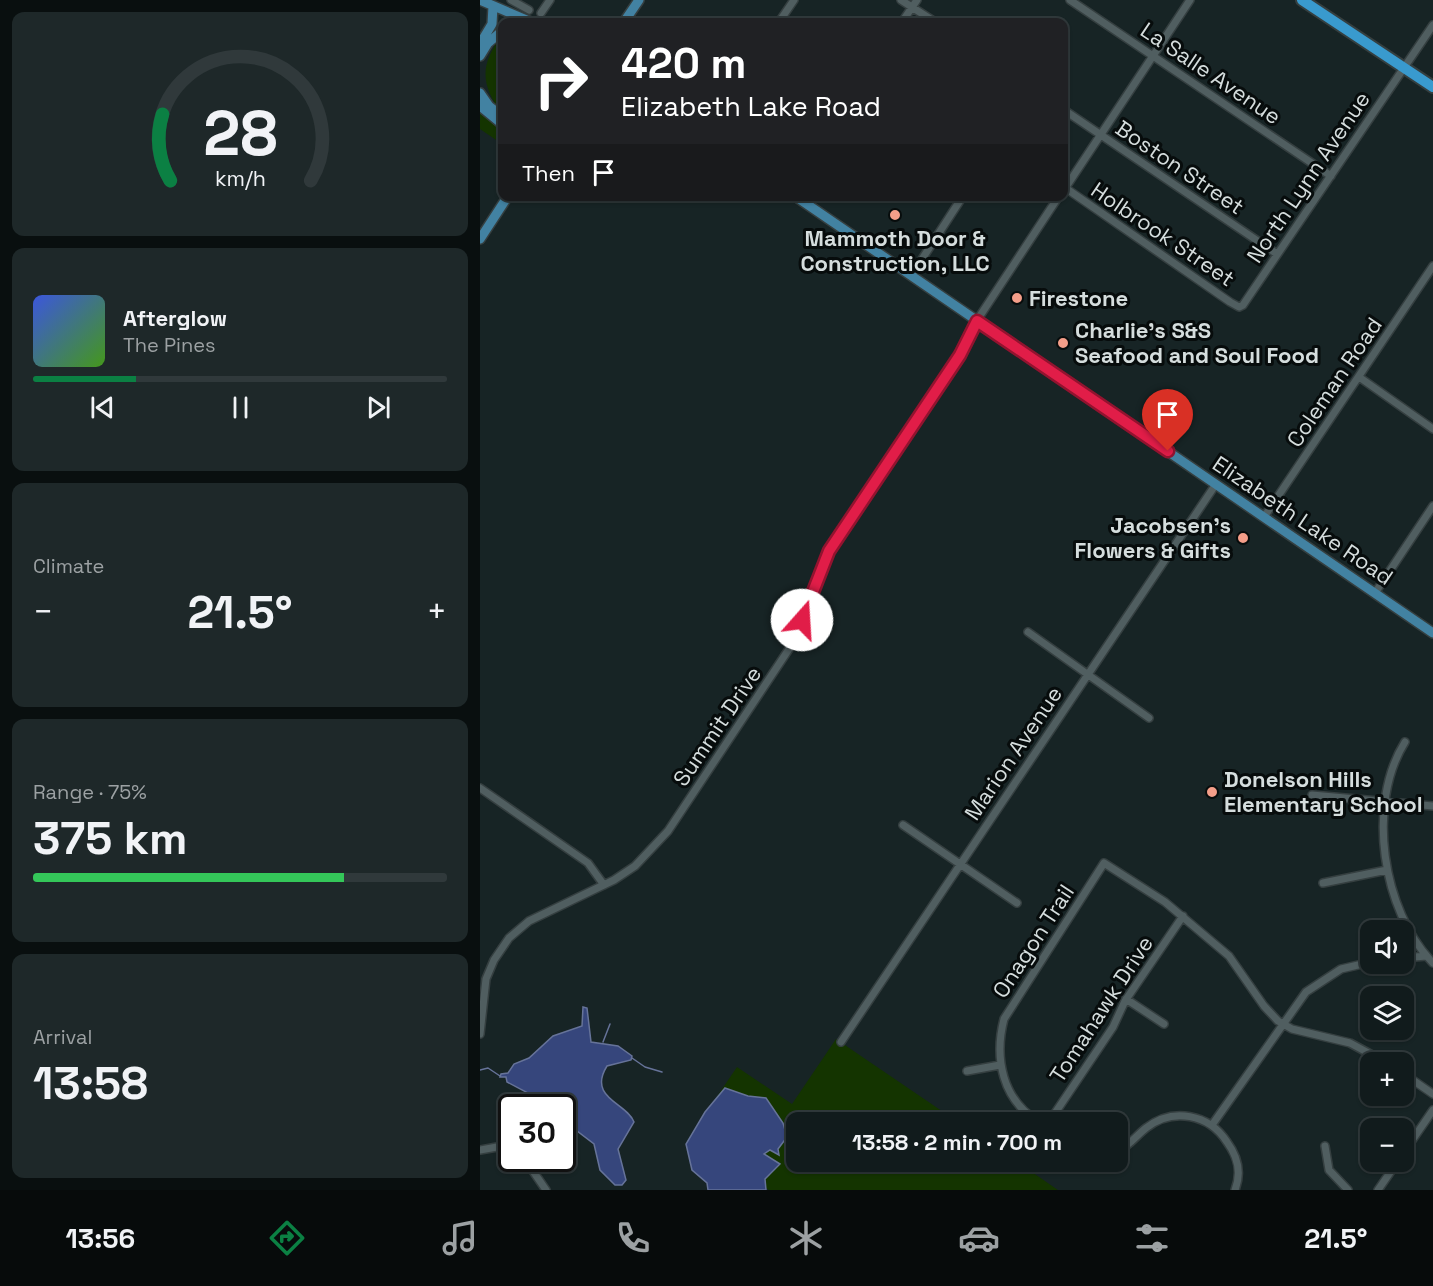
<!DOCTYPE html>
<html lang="en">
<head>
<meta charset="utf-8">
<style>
	body { margin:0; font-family:"Space Grotesk",sans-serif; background:#1e2829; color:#f1f3f6; height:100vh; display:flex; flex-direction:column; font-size:22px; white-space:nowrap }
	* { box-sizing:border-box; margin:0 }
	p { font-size:20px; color:#9ca1a3 }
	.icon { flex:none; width:33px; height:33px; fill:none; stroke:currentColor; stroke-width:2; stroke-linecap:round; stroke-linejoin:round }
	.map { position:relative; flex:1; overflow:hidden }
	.panel { display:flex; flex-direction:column; gap:12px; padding:12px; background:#090f0f; width:480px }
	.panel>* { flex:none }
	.guide { position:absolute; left:18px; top:18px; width:570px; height:183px; border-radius:12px; box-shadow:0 2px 4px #0004,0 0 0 2px #30393b; background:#202124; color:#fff; overflow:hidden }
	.tools { position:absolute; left:880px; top:920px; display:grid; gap:12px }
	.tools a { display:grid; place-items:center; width:54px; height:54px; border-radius:12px; background:#111b1c; box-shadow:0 2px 4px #0004,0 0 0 2px #30393b; font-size:30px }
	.speed { position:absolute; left:18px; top:1094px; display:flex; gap:12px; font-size:30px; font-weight:700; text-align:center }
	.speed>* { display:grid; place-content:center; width:78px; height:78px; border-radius:50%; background:#111b1c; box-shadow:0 2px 4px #0004,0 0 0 2px #30393b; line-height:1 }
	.speed .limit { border:3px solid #111; border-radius:9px; background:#fff; color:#111 }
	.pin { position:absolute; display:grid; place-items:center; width:51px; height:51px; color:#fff; margin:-62px -26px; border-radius:50% 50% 50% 0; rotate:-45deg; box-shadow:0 0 6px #0007 }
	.pin .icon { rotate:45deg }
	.me { position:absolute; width:66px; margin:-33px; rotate:19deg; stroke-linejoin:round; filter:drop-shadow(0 0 4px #0008) }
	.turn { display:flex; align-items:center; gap:21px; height:126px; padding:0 24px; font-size:27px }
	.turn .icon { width:78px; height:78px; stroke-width:2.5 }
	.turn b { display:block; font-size:42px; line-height:51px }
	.then { display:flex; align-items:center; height:57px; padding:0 24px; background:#0003; gap:12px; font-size:22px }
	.big { font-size:45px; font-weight:700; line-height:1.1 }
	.panel .widget { flex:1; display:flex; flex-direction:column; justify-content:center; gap:9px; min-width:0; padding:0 21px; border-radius:12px; background:#1e2829 }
	.panel .dial { align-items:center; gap:0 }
	.dial svg { height:156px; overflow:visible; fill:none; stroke:#30393b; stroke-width:7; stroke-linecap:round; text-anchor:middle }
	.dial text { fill:#f1f3f6; stroke:none }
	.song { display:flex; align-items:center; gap:18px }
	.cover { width:72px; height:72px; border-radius:9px; background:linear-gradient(135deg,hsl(230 70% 55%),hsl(100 70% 35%)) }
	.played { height:6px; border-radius:3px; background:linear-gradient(90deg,#0b8043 25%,#30393b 25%) }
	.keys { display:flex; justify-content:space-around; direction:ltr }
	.heat { display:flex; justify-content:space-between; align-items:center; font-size:33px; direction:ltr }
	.charge { height:9px; border-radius:4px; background:linear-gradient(90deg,#34c759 75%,#30393b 0) }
	.trip { position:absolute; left:306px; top:1112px; width:342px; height:60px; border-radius:12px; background:#111b1c; box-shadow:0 2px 4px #0004,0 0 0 2px #30393b; font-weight:700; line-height:60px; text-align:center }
	.tab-bar { display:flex; height:96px; justify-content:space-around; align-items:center; background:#070b0b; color:#9ca1a3 }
	.tab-bar .icon { width:42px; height:42px }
	.tab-bar .active { color:#0b8043 }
	.tab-bar b { font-size:27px; color:#f1f3f6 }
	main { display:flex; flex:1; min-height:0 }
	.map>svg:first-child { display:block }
	.green { fill:#143400 }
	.water { fill:#36467c; stroke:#667399; stroke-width:1.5 }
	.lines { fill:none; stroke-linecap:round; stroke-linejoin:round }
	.stream { stroke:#667399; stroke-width:1.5 }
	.minor-casing { stroke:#353f40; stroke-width:10 }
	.major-casing { stroke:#353f40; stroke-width:12 }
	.highway-casing { stroke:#353f40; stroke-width:14 }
	.minor { stroke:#505e60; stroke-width:7 }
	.major { stroke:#4282a2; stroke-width:9 }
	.highway { stroke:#399ace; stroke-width:10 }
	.route-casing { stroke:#92132f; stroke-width:15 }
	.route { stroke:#e11d48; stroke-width:10 }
	.poi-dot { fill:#f49e89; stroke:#070c0c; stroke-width:2 }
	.labels { text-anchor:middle; stroke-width:6; stroke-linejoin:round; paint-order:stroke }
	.street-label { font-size:22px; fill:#d5dddd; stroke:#070c0c }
	.poi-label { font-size:22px; font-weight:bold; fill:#d5dddd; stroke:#070c0c; text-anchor:start }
</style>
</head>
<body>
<main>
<section class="panel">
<div class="widget dial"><svg viewBox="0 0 100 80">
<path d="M14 69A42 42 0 1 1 86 69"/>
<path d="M14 69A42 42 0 0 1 10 35" stroke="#0b8043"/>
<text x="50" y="56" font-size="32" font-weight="700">28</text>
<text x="50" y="72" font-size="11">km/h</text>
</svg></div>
<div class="widget">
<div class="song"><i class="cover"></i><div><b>Afterglow</b><p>The Pines</p></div></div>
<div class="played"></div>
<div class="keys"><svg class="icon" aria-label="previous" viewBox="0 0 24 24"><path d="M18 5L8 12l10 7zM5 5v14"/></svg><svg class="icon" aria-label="pause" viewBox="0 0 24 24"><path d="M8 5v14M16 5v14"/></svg><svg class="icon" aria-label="next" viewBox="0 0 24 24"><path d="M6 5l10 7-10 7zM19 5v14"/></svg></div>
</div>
<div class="widget"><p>Climate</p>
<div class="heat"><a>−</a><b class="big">21.5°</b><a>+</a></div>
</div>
<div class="widget"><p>Range · 75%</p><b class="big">375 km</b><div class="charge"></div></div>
<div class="widget"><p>Arrival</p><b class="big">13:58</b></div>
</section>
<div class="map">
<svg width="953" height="1190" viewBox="0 0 953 1190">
	<rect width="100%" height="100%" fill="#172425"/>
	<path class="green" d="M22,35v79c-22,-31 -22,-49 0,-79z
		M0,109l22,18v17l-22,-15z
		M356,1039l122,83h-162v39h220l42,29h-289l-79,-54 47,-69 55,37z"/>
	<path class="water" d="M103,1007l4,1 4,34 27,4 14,10 -1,4 -24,6c-20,32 20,37 27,56l-16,27 8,31 -4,5h-7l-15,-15 -6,-26 -21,-16 -10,-3 -1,-18h-19l-13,-13 -23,-12 -1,-5h-6l1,-3 7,-1 6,-9 15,-6 24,-22 29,-10z
		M245,1088l23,8 18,2 17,25 4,14 -9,12 1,6 -9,-5 -6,4 16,10 -15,15 1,11h-58l-1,-7 -15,-13 -6,-26 19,-32z"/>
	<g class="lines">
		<path class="stream" d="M123,1042l7,-18
			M152,1058l13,9 17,5
			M0,1070l8,-2 12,8"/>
		<defs>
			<path id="minor" d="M31,0l18,10
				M421,0l34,22
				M590,0l261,176
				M61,13l9,-13
				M299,22l15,-22
				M422,22l15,-22
				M584,110l213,144
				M584,187l166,115 9,5 4,-2 190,-280
				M584,190l126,-190
				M431,276l52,-80
				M879,377l74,52
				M784,517l169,-251
				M895,593l58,-87
				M548,632l121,86
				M925,742c-39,62 -23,169 28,221
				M0,788l108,75 16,22
				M832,795l121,11
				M423,825l114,78
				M843,883l64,-13
				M924,958l22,-2
				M646,999l38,25
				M0,1034l6,-55 8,-19 15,-22 20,-17 85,-41 21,-14 33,-35 127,-191 34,-89 131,-196 10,-24 89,-135
				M361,1042l375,-558
				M487,1071l33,-6
				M924,1074l29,20
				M559,1122c-37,-22 -45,-64 -35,-103l100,-156 61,39 64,54 35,50 14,15 14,8 58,14 35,19
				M569,1122l64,-95 12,-26 58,-85
				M732,1125l94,-133 35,-23 30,-7
				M845,1146l4,24 19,20
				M0,1150l17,-3 15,3
				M638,1151c11,-5 19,-16 28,-23 27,-21 63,-14 81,14 11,15 15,30 8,48
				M924,1152l29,-42
				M44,1158l22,32
				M898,1190l20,-29"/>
			<path id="major" d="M0,0l51,22
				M144,22l15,-22
				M0,44l12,-20 1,-18
				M0,56l8,-13 14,-12
				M0,93l9,13 13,10
				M0,106l22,18
				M315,196l638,437
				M0,239l28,-43"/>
			<path id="highway" d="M822,0l131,87"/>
		</defs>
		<use href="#minor" class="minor-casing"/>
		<use href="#major" class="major-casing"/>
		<use href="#highway" class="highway-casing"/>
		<use href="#minor" class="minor"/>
		<use href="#major" class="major"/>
		<use href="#highway" class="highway"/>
	</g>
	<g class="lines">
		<defs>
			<path id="route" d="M322,620l27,-69 131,-196 17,-34 191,130"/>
		</defs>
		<use href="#route" class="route-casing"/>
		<use href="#route" class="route"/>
	</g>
	<g class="poi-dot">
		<circle cx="415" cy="215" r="6"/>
		<circle cx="537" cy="298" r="6"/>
		<circle cx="583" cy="343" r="6"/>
		<circle cx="763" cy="538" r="6"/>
		<circle cx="732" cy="792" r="6"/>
	</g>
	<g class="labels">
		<g class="street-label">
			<text transform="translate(731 73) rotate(34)" y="8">La Salle Avenue</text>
			<text transform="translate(700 167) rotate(34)" y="8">Boston Street</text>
			<text transform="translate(828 177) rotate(-56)" y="8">North Lynn Avenue</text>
			<text transform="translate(683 234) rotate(34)" y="8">Holbrook Street</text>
			<text transform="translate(854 382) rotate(-56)" y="8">Coleman Road</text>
			<text transform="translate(823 520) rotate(34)" y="8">Elizabeth Lake Road</text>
			<text transform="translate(237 726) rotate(-56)" y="8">Summit Drive</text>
			<text transform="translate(533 753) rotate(-56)" y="8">Marion Avenue</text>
			<text transform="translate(553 941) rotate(-57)" y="8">Onagon Trail</text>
			<text transform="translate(621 1009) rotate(-57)" y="8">Tomahawk Drive</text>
		</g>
		<g class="poi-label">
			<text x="415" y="246" text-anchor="middle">Mammoth Door &amp;<tspan x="415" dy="25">Construction, LLC</tspan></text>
			<text x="549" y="306">Firestone</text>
			<text x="595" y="338">Charlie's S&amp;S<tspan x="595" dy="25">Seafood and Soul Food</tspan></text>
			<text x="751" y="533" text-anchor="end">Jacobsen's<tspan x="751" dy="25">Flowers &amp; Gifts</tspan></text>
			<text x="744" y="787">Donelson Hills<tspan x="744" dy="25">Elementary School</tspan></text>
		</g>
	</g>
</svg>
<div class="tools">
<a><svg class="icon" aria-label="sound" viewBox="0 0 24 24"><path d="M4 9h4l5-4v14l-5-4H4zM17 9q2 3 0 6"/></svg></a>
<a><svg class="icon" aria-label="layers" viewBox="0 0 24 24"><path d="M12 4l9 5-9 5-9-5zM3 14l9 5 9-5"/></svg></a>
<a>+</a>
<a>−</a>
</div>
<div class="speed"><div class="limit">30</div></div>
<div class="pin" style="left:688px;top:451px;background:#d93025"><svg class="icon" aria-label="arrive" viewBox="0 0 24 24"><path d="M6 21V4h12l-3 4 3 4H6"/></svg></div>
<svg class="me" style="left:322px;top:620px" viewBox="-20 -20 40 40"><circle r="19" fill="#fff"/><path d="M0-13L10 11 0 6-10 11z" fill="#e11d48"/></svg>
<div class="trip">13:58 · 2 min · 700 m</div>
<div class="guide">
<div class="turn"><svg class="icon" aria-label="right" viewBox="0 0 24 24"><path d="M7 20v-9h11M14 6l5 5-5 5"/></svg><div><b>420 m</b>Elizabeth Lake Road</div></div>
<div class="then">Then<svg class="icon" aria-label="arrive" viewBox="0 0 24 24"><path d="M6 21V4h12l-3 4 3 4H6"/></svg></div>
</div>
</div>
</main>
<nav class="tab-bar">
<b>13:56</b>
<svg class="icon active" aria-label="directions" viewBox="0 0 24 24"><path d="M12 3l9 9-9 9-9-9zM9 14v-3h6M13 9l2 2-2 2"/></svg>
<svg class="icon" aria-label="music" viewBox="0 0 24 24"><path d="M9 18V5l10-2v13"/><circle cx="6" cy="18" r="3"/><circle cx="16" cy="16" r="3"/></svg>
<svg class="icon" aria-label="phone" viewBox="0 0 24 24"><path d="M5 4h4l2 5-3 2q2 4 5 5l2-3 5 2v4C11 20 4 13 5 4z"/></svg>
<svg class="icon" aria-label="climate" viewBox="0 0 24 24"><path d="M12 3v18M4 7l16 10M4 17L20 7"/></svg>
<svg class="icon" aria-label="car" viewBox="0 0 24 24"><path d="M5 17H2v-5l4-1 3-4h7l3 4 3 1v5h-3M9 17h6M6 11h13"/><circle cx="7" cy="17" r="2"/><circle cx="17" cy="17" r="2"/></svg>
<svg class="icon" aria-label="filters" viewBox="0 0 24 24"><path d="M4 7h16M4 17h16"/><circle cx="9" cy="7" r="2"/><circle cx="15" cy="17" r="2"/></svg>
<b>21.5°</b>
</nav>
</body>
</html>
